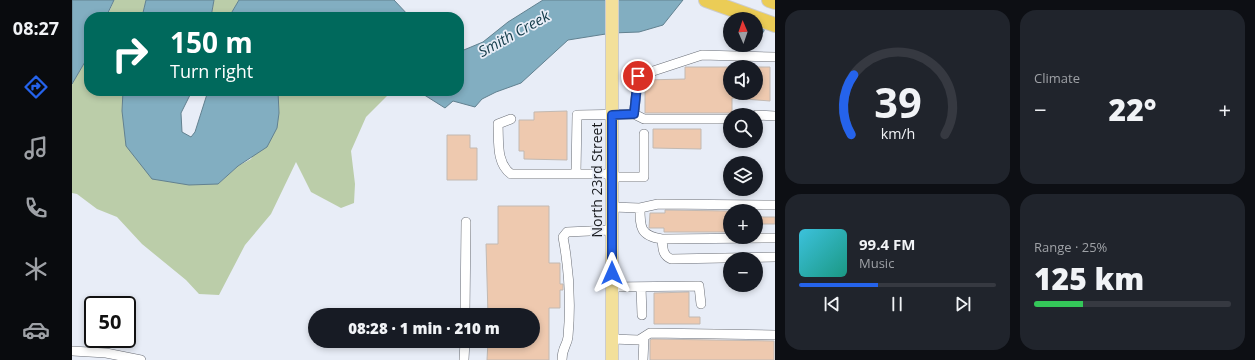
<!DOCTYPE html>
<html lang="en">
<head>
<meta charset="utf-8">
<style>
	body { margin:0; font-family:"Open Sans",sans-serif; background:#20242c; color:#f1f3f6; height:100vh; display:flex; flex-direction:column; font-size:15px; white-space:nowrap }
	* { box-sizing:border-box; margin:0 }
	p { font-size:13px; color:#9ea1a6 }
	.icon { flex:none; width:22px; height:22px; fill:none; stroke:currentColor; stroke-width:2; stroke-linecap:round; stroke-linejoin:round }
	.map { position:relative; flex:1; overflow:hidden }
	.sheet { display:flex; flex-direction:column; gap:10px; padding:10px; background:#0d0f14; width:480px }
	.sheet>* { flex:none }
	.banner { position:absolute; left:12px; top:12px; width:380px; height:84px; border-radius:16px; box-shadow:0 2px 6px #0003; background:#00695c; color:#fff; overflow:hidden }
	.needle { width:26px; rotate:358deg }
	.controls { position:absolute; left:651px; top:12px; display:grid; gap:8px }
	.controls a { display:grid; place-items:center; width:40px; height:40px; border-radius:50%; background:#171b24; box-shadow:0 2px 6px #0003; font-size:20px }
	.speed { position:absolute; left:12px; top:296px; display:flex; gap:8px; font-size:20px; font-weight:700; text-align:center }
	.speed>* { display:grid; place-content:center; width:52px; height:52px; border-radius:50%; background:#171b24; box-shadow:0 2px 6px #0003; line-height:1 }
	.speed .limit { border:2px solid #111; border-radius:6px; background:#fff; color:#111 }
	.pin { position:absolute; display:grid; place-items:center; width:34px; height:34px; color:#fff; margin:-17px; border:2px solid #fff; border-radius:50%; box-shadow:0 1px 4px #0007 }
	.me { position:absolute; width:44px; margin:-22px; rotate:0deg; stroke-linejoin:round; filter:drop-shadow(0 0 3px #0008) }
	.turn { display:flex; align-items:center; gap:14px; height:84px; padding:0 20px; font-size:18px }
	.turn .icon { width:52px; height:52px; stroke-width:2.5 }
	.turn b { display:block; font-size:28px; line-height:34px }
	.big { font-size:30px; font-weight:800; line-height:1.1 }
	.sheet .widget { flex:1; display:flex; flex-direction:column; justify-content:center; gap:6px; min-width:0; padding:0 14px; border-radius:16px; background:#20242c }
	.sheet .dial { align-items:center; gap:0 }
	.dial svg { height:104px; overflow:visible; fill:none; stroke:#363941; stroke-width:7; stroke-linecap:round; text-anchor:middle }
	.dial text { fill:#f1f3f6; stroke:none }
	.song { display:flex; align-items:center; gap:12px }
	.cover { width:48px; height:48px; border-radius:6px; background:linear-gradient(135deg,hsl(190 70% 55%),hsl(170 70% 35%)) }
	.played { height:4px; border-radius:2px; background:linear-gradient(90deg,#2563eb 40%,#363941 40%) }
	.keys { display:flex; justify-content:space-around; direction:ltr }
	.heat { display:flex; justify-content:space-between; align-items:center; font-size:22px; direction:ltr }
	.charge { height:6px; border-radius:3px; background:linear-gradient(90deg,#34c759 25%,#363941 0) }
	.sheet .tiles { flex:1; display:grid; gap:10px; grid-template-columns:repeat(2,1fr) }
	.trip { position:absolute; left:236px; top:308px; width:232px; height:40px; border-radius:20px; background:#171b24; box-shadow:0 2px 6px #0003; font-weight:800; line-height:40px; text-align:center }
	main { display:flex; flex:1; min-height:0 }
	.tab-bar { display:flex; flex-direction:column; width:72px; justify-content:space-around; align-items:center; background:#090b0e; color:#9ea1a6 }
	.tab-bar .icon { width:28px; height:28px }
	.tab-bar .selected { color:#2563eb }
	.tab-bar b { font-size:18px; color:#f1f3f6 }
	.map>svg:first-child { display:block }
	.green { fill:#bbcda9 }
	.water { fill:#82aec1; stroke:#628190 }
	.building { fill:#eec9af; stroke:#c2b9b2 }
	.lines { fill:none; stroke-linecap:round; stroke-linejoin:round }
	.minor-casing { stroke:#6b6f77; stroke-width:10 }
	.major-casing { stroke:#cccccd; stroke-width:14 }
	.highway-casing { stroke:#cccccd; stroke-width:16 }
	.minor { stroke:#fff; stroke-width:9 }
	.major { stroke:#f3e09a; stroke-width:12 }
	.highway { stroke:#ebcc56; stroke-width:14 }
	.route-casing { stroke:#184099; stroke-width:10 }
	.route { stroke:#2563eb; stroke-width:7 }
	.labels { text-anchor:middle; stroke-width:3.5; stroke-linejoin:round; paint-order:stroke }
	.street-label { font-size:14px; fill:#17191d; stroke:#e8edf7 }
	.water-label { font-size:15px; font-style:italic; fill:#123a48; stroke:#e8edf7 }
</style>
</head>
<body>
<main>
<nav class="tab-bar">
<b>08:27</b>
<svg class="icon selected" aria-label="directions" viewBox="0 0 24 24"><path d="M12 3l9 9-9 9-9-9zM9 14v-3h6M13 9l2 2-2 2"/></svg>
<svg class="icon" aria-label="music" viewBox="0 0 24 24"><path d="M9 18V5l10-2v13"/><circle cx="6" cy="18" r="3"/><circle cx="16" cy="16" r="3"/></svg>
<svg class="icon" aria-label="phone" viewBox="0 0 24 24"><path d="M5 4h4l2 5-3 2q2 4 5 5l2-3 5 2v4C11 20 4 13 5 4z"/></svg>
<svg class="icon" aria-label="climate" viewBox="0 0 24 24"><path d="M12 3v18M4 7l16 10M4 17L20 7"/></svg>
<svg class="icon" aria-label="car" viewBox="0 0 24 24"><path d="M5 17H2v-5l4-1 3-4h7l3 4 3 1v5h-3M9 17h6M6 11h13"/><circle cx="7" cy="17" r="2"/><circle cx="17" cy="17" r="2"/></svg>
</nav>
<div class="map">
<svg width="703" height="360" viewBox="0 0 703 360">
	<rect width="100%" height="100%" fill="#e8edf7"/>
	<path class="green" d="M42,0h32l-4,17h-35z
		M142,0h25l-10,17h-18z
		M17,55v36h34l-1,20 96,73 20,-18 13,-7 28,-46 -1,-22h126l-17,5 -21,21 -15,34 4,33 -1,19 -13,5 -30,-16 -15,-30 -25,52 -26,31 -26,50 -20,-1 -13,-14 -44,-36 -25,-27 -20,-8 -20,-15 -5,-1v-109z"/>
	<path class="water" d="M0,0h42l-8,17h-17v38l-17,29z
		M74,0h68l-3,17h-69z
		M167,0h155l16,17h-181z
		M471,0h140l-20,25 -24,7 -27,1 -44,7 -47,43 -25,9 -14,7 -7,8 -22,-6 -8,7 -27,-17h41v-39l24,-10 25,-20z
		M684,28l8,1v2l-8,11z
		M51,91h69l-11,22 1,19 9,5 4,-5 13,-41h70l1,22 -2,15 -10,19 -29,19 -20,18 -29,1 -37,-6 -26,-33 -4,-35z"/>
	<path class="building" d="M613,67h45v26h26v-26h14v34l-38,-3v15h-87v-33l40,-1z
		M495,111v49l-43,-1v-8h-5v-31h15v-8z
		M581,129h48v20l-48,-1z
		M375,135h23v13h7v32h-30z
		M426,206h51v57h11v21h3v6h-3v18h-11v52h-62l1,-19h45v-26h-45l-2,-71h12z
		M593,210l63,1 2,14h-2v7h-64v-4h-15l1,-15h15z
		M684,217h19v7h-19z
		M617,292v25h11v7h-46v-31z
		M580,339l122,2v19h-124v-20z"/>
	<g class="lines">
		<defs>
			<path id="minor" d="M562,114l10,5h86
				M684,115l19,1
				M439,119l-13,5c1,18 -2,39 13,50h101
				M504,174l1,-59 57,-1 4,-38 64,-21 73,2
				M540,177h32v-43
				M540,207l28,1 18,-4 117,1
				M568,208c0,19 0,28 22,31l113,-1
				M590,239c1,9 0,16 9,20l104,-2
				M540,287l87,-1 2,18
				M569,287l1,28
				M393,315l1,-93
				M540,339l27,1 11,-7 125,2
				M0,351l34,2 35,7
				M392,360l1,-19
				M490,360c0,-13 5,-14 6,-23 3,-33 1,-68 -5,-100l4,-5 45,-2
				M571,360l1,-22"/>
			<path id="major" d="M540,0v360"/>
			<path id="highway" d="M634,0l69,25
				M697,0l6,2"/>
		</defs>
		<use href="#minor" class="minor-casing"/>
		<use href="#major" class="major-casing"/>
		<use href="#highway" class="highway-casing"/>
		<use href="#minor" class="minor"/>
		<use href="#major" class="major"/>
		<use href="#highway" class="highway"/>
	</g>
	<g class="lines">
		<defs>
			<path id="route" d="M540,273v-158l22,-1 4,-38"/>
		</defs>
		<use href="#route" class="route-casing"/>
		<use href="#route" class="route"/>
	</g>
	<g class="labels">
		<g class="street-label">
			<text transform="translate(525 180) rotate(-90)" y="5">North 23rd Street</text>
		</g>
		<g class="water-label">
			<text transform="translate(442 34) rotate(-29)" y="5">Smith Creek</text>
		</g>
	</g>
</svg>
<div class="controls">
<a><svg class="needle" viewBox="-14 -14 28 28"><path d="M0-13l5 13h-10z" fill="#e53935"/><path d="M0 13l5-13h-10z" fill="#9ea1a6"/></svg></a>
<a><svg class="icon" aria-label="sound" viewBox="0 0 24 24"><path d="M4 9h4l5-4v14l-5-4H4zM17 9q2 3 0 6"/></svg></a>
<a><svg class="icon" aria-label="search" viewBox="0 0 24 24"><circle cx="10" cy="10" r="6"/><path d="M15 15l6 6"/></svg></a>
<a><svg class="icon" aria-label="layers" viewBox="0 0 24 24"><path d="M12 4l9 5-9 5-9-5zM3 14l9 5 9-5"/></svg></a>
<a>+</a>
<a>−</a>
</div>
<div class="speed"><div class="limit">50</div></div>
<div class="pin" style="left:566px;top:76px;background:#d93025"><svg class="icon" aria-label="arrive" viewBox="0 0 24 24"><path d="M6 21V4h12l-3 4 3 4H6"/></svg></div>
<svg class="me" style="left:540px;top:273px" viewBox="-20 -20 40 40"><path d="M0-17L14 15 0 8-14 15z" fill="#2563eb" stroke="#fff" stroke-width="4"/></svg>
<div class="trip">08:28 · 1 min · 210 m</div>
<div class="banner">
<div class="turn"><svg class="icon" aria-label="right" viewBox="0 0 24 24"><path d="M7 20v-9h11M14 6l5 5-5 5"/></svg><div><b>150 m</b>Turn right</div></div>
</div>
</div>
<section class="sheet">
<div class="tiles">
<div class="widget dial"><svg viewBox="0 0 100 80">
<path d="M14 69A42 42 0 1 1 86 69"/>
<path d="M14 69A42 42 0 0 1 16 23" stroke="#2563eb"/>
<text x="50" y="56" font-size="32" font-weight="700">39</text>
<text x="50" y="72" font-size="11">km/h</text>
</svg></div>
<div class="widget"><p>Climate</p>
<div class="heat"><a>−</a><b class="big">22°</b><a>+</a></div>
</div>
<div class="widget">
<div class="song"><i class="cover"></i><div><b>99.4 FM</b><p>Music</p></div></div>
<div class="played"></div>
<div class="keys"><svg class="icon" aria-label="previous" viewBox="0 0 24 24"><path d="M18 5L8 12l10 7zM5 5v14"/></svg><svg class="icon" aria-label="pause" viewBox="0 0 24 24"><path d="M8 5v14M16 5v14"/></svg><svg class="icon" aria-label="next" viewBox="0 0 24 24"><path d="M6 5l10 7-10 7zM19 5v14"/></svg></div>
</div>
<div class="widget"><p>Range · 25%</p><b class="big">125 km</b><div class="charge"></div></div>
</div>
</section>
</main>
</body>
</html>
